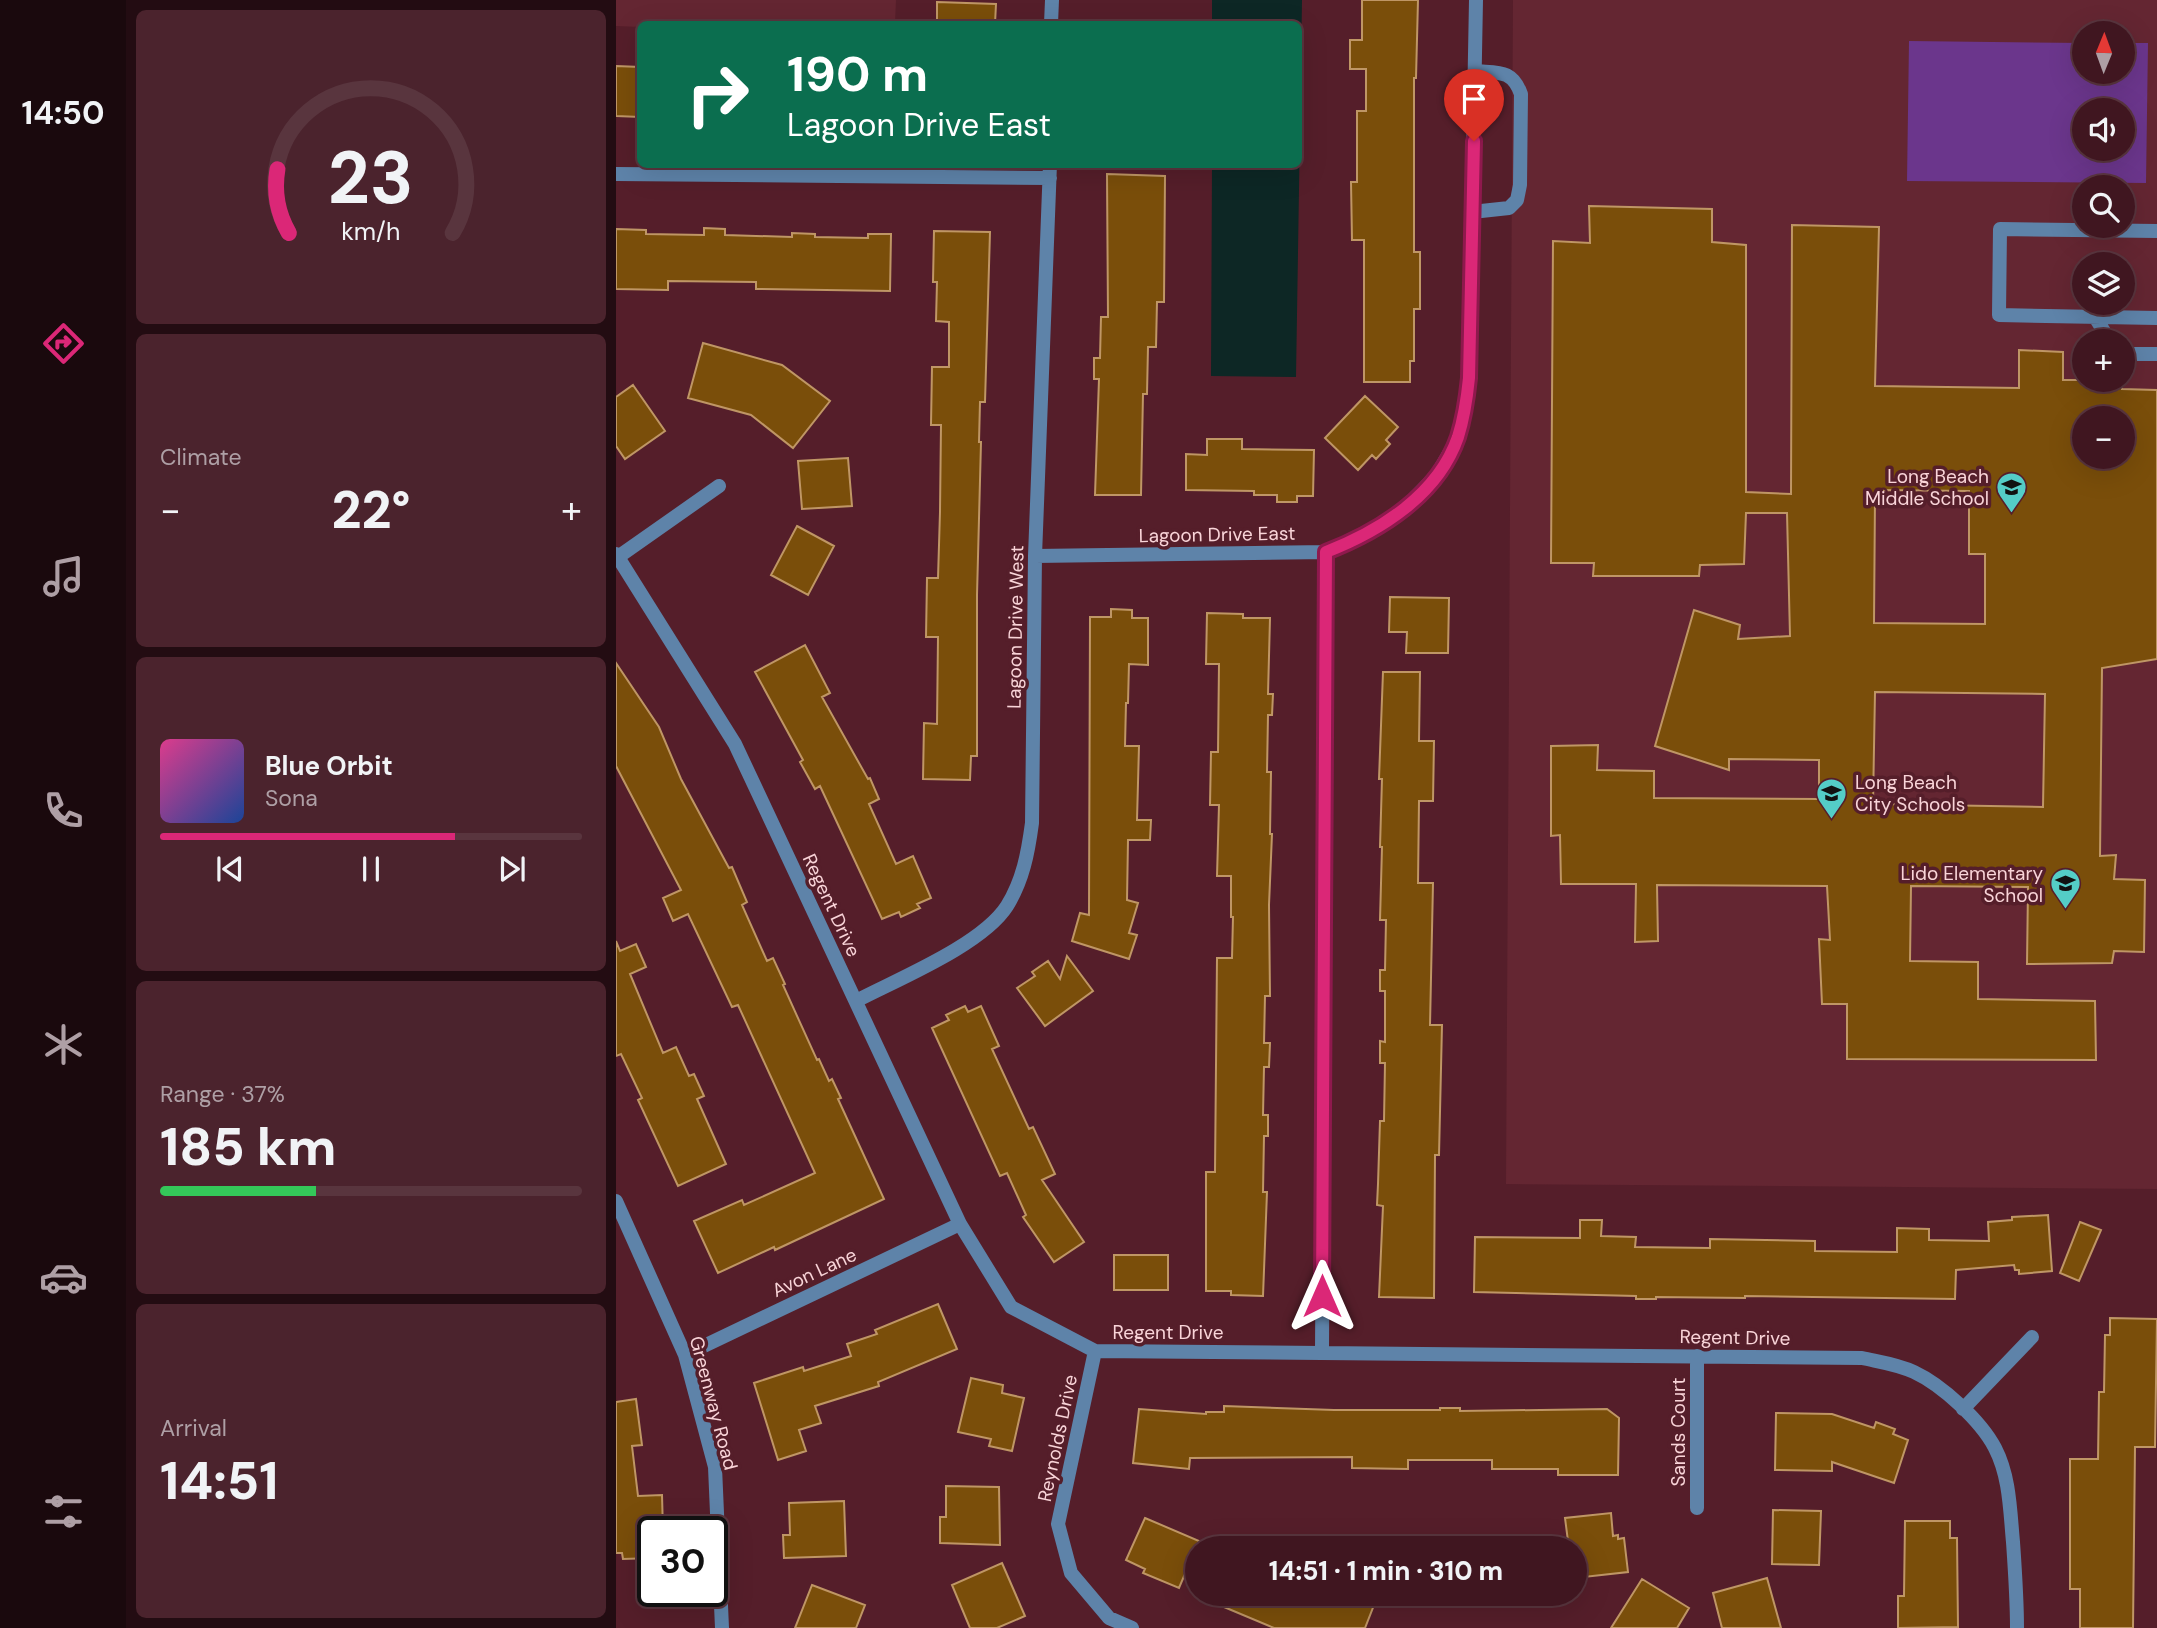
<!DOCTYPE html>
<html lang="en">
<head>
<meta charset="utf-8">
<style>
	body { margin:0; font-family:"DM Sans",sans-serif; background:#4b232d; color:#f1f3f6; height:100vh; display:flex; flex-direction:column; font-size:26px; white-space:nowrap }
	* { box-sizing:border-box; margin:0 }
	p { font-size:23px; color:#ae9fa5 }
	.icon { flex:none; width:38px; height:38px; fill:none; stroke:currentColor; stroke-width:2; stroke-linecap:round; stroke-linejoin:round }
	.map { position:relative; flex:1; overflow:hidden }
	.panel { display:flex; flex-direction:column; gap:10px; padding:10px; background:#230c12; width:490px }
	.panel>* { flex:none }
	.banner { position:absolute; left:21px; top:21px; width:665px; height:147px; border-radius:10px; box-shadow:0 7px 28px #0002,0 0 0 2px #59353e; background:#0b6e4f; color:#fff; overflow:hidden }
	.needle { width:46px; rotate:1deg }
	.controls { position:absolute; left:1456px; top:21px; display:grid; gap:14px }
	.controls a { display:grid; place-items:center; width:63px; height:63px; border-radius:50%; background:#401620; box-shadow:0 7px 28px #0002,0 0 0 2px #59353e; font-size:35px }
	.speed { position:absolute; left:21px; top:1516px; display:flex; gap:14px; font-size:35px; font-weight:700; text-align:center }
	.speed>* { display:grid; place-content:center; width:91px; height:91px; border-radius:50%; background:#401620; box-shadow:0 7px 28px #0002,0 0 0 2px #59353e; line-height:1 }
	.speed .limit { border:4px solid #111; border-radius:10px; background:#fff; color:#111 }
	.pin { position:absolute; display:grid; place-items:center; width:60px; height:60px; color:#fff; margin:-72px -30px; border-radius:50% 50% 50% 0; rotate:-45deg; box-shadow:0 0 7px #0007 }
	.pin .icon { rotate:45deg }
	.me { position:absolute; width:77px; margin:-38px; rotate:0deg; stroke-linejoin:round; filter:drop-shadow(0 0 5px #0008) }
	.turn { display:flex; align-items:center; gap:24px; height:147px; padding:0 35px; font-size:32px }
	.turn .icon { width:91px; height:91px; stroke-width:2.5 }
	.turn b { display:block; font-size:49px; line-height:60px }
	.big { font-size:52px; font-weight:800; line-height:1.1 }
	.panel .widget { flex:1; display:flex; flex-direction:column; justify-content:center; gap:10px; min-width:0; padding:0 24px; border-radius:10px; background:#4b232d }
	.panel .dial { align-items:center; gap:0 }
	.dial svg { height:182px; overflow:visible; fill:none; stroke:#59353e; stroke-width:7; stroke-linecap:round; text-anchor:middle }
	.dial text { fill:#f1f3f6; stroke:none }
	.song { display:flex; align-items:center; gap:21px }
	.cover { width:84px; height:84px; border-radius:10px; background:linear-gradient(135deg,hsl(330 70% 55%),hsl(220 70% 35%)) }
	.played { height:7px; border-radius:4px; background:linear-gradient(90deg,#db2777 70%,#59353e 70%) }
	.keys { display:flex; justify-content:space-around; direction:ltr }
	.heat { display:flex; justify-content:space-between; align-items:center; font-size:38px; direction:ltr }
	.charge { height:10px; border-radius:5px; background:linear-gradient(90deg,#34c759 37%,#59353e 0) }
	.trip { position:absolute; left:569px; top:1536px; width:402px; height:70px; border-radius:35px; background:#401620; box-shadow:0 7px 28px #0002,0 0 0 2px #59353e; font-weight:800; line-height:70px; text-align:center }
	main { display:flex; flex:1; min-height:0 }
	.tab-bar { display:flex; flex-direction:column; width:126px; justify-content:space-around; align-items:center; background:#1a090d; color:#ae9fa5 }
	.tab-bar .icon { width:49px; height:49px }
	.tab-bar .current { color:#db2777 }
	.tab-bar b { font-size:32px; color:#f1f3f6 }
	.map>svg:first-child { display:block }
	.built { fill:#642632; fill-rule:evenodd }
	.green { fill:#6b368c; fill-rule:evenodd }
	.water { fill:#0d2725 }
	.building { fill:#7a4e0a; stroke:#bf9665; stroke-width:2; fill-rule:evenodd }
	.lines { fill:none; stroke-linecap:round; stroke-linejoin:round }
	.lane { stroke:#5e83a9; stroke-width:14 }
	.street { stroke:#5e83a9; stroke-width:14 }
	.route-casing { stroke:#8e194d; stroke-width:18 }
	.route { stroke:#db2777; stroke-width:12 }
	.labels { text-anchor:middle; stroke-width:7; stroke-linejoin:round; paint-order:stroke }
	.poi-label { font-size:19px; fill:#f9d4d8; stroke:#551e2a; text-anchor:end }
	.street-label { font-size:19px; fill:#f9d4d8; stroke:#551e2a }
</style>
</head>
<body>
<main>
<nav class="tab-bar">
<b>14:50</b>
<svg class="icon current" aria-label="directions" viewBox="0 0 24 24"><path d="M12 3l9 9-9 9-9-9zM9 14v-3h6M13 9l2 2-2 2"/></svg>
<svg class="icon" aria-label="music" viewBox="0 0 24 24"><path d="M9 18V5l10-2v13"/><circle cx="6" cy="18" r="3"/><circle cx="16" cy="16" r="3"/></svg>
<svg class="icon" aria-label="phone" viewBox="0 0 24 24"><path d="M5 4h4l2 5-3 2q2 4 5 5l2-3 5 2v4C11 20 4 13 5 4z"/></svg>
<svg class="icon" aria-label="climate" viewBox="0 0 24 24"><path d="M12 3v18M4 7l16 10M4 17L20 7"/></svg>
<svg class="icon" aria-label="car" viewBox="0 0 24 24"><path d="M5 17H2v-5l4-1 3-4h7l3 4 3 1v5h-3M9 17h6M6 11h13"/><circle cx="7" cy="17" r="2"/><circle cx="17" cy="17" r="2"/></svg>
<svg class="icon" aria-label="filters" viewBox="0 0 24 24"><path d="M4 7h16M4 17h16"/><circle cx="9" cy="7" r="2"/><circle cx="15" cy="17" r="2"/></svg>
</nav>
<section class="panel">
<div class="widget dial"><svg viewBox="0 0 100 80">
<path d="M14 69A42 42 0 1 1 86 69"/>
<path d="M14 69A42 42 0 0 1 9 41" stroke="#db2777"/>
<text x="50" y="56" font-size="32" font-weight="700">23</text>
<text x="50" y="72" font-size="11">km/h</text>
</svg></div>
<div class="widget"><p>Climate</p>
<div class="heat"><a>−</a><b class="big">22°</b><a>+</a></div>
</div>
<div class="widget">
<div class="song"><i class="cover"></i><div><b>Blue Orbit</b><p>Sona</p></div></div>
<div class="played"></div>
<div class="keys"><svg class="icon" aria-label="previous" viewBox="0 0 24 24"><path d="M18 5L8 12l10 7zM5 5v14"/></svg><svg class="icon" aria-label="pause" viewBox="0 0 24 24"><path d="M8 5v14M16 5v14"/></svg><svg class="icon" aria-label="next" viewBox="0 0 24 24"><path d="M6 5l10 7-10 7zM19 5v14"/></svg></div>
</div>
<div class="widget"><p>Range · 37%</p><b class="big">185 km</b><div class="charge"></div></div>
<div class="widget"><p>Arrival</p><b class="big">14:51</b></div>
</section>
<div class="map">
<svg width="1541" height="1628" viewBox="0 0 1541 1628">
	<rect width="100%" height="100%" fill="#551e2a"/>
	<path class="built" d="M0,0h280l-1,24h-255v3l-24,-1z
		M897,0h644v1189l-651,-5zM1468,33h39v39h-39zM1468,110h39v39h-39zM1468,187h39v39h-39zM1468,264h39v39h-39zM1468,341h39v39h-39zM1468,418h39v39h-39z"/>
	<path class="green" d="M1293,41l175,2v29h39v-29h25l-2,140 -239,-2zM1468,110h39v39h-39z"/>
	<path class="water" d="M596,0h90l-6,377 -85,-1 1,-211 86,-1v-140h-86z"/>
	<path class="building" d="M746,0h56l-2,78h-2v174h6v57h-6v52h-4v21h-46v-142h-12l-1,-58h6v-71h9v-42h-16v-29h12z
		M321,2l59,2 -1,20h-58z
		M0,66l24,1v50l-24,-1z
		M491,174l58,2 -1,126h-7l-1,45h-8l-1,47h-4l-2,101h-46l4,-116h-5v-21h6l1,-41h7z
		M973,206l123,3v33l34,3v247l45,2 1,-269 87,2 -4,159 144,2v-38l44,2v28h59v9l35,1v269l-55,9 -2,188 16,-1 -2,24 31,1 -1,72 -30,-1 -2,12 -85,1 1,-77 -117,-1 -1,75 68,1v37l117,2 1,59 -249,-1v-55h-25l-3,-65 11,1 -3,-54 -170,-1 1,56 -23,1 1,-58h-75l-1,-49 -9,1v-90l47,-1 -1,25 57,1v27l165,1v-39l-90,-1v11l-74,-24 39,-136 46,15 -2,14 52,-3 -3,-123h-41l-2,51 -44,1 -1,11h-106l1,-13h-43l2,-322 37,2zM1468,418h39v39h-39zM1262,490l91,1v63h16v70l-111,-1 1,-127h3zM1259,692l170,2 -2,113 -170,-3z
		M88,228l21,1v6l67,2v-4l23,1v3l53,1v-4h23l-1,57 -134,-2v-7l-88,-1v9l-52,-1v-60l30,1v4l58,1z
		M318,231l56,1 -5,170h-5l-1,40h2l-4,153v161h-6l-1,24 -47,-1 1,-56 13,1 1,-87h-12l1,-59h11l2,-66 1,-87h-10l1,-58h17v-45l-13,-1 1,-39h-4z
		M87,343l79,22 48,36 -37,47 -42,-33 -63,-17z
		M17,385l32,46 -40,28 -9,-13v-49z
		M749,396l33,31 -12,13 4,4 -14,15 -4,-4 -14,15 -33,-32z
		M591,439h35v10l72,1 -1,46h-16v6h-20v-7h-23v-4l-68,-1v-36l21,1z
		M232,458l4,48 -50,3 -4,-48z
		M181,526l37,20 -26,49 -37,-20z
		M774,597l59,1 -1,55h-42l1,-21h-18z
		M495,609l21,1v8h16v47l-19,-1 -1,39h-2l-1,43h14l-2,74h14l-1,20h-22l-1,60 11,3 -9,30 8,2 -8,24 -57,-18 8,-28 9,2 1,-298h21z
		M591,613l36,1v4h27l-2,76h5l-1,21h-4l-1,57h4l-1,62h2l-3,71 1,91h-5l-1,47h6l-1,24h-5l-1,48h5v21h-4l-1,56h4l-4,104 -32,-1v-4h-25v-119h9l2,-214h15l1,-41h-2v-41h-14l2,-71h-9l1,-53h7l1,-88h-13z
		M189,645l25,48 -8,4 46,82 2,-1 9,21 -10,5 27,60 17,-8 18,42 -14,6 3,4 -19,9 -2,-5 -17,7 -62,-133 -5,3 -15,-27 3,-2 -48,-88z
		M0,663l43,64 22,52 48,89 3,-1 15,35 -5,3 25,56 6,-3 12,26 -2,1 34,75 2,-1 10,22 3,-2 9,19 -3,1 46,100 -109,51 -1,-3 -56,26 -24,-52 48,-21 2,5 71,-32 -77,-168 -6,2 -44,-93 -15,7 -10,-23 18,-8 -65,-124z
		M767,672h37l-1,69h15l-1,60h-14l-1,82h15l-3,142h12l-3,130h-4l-1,143 -55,-1 4,-91 -6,-1 1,-21 2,-63h4l1,-58h-5v-22l5,1v-51h-5v-21h5l1,-50h-6l2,-73h-2l2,-68h-3z
		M0,941l4,10 16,-7 10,23 -16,7 33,79 13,-6 13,29 5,-2 10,22 -7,3 29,65 -48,22 -40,-86 4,-2 -21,-44 -5,2z
		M451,956l26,35 -48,35 -28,-38 18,-12 -3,-4 16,-11 12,18z
		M349,1006l3,6 13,-6 18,40 -7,3 37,80 4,-2 22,47 -13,6 42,62 -30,20 -31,-45 3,-2 -19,-42 -7,3 -68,-148 17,-8 -3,-5z
		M1432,1215l4,56 -33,3v-4h-4l-1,-5 -58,5 -1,29 -210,-3v2l-89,-1v2h-20v-3l-162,-4 1,-55 105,1v-18h22l-1,16 35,1 -1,10 75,1v-9l105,2v10l82,1v-24l32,1v11l60,1 -1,-19 24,-2v-3z
		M1464,1222l21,8 -22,51 -19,-8z
		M498,1255h54v35h-54z
		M322,1304l19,45 -79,33 1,4 -64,20 6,17 -22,7 7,21 -28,9 -24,-77 49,-16 1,4 47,-15 -4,-12 30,-10 -2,-4z
		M1494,1318l47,1 -2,128h-20l-2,181h-53v-39h-10v-130h28l1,-67h5l1,-57h5z
		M355,1378l32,7 -1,8 22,5 -12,53 -23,-5 2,-7 -33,-7z
		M20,1399l6,46 -10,1 6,50 24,-1 1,36h-10v27l-30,1 -1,-6h-6v-151z
		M608,1406l110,4h106v-2h20v3l147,-2 12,9 -1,57h-60v-6h-66v-9h-84v9l-56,-1v-11l-162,1 -1,11 -56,-6 6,-54 67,5v-2h18z
		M1160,1413l56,1 42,14 2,-6 19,7 -2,5 15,6 -14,43 -62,-21v9l-57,-1z
		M330,1486l53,1 1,58 -60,-2v-26h6z
		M228,1501l2,55 -62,2 -1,-23h7l-1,-32z
		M1157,1510l48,1 -2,54 -47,-1z
		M995,1513l2,23 5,-1v4l6,-1 4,34 -53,6v-29h-6l-4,-31z
		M529,1518l54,23 -20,47 -36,-15 2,-4 -19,-9z
		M1289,1521h45v17h7l1,89 -60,1v-32h6z
		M386,1563l23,53 -28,12h-27l-18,-43z
		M1151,1578l14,50h-59l-9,-35z
		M1026,1579l47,29 -12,20h-66z
		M196,1585l53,20 -9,23h-61z
		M577,1594h138l18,8 3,-7 22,10 -9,23h-91z"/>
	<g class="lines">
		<path class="lane" d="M856,212l37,-4 8,-8 3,-15 1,-91c-9,-25 -23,-21 -46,-23
			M1541,231l-157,-2 -1,86 158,3
			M1479,317l15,24
			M1507,354h34"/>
		<path class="street" d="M435,24l1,-24
			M0,174l434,4
			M0,554l119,190 225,480 51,83 84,44 767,7c18,4 35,6 52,14 28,13 67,49 81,76 15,29 15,63 18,94 2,29 4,57 4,86
			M419,556l292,-4 22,-9 22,-11 31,-21 34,-35 21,-36 9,-31 3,-31 7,-378
			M2,557l101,-71
			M240,1001c42,-22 126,-56 151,-95 16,-26 21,-53 25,-83l3,-267 15,-392
			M0,1201l69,154 30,112 7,161
			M479,1351l-37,173 13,49 38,45 23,10
			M706,1351l5,-799
			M69,1355l275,-131
			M1081,1356v152
			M1347,1409l69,-72"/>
	</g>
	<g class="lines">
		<defs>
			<path id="route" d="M706,1296l4,-744c54,-21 112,-57 132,-115 6,-19 9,-39 11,-59l5,-237"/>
		</defs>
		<use href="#route" class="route-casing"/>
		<use href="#route" class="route"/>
	</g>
	<defs>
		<symbol id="school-pin" viewBox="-11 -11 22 30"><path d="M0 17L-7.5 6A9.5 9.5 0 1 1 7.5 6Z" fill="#54cdc7" stroke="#551e2a"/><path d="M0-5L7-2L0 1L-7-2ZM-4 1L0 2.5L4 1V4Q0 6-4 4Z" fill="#111"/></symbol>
	</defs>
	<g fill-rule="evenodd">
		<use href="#school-pin" x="1378" y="470" width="35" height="47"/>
		<use href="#school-pin" x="1198" y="776" width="35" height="47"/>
		<use href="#school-pin" x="1432" y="866" width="35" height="47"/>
	</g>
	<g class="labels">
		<g class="poi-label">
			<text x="1373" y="483">Long Beach<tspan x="1373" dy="22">Middle School</tspan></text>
			<text x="1239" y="789" text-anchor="start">Long Beach<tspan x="1239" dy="22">City Schools</tspan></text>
			<text x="1427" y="880">Lido Elementary<tspan x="1427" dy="22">School</tspan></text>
		</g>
		<g class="street-label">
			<text transform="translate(601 534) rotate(-1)" y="7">Lagoon Drive East</text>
			<text transform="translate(399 627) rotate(-89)" y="7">Lagoon Drive West</text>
			<text transform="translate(216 905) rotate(65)" y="7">Regent Drive</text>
			<text transform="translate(198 1272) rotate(-25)" y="7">Avon Lane</text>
			<text x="552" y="1339">Regent Drive</text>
			<text transform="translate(1119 1337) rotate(1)" y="7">Regent Drive</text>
			<text transform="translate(98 1403) rotate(75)" y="7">Greenway Road</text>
			<text transform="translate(1062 1432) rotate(-90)" y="7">Sands Court</text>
			<text transform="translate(441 1438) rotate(-78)" y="7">Reynolds Drive</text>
		</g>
	</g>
</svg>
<div class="controls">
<a><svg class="needle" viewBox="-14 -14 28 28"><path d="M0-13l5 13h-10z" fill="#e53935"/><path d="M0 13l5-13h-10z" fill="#ae9fa5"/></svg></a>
<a><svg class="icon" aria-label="sound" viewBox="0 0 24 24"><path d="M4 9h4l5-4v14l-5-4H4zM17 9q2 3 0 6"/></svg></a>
<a><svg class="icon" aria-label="search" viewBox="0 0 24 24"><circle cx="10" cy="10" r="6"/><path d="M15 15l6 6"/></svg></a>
<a><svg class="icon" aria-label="layers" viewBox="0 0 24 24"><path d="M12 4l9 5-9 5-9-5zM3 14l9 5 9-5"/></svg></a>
<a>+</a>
<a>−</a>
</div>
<div class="speed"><div class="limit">30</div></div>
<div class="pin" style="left:858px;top:141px;background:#d93025"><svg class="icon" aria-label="arrive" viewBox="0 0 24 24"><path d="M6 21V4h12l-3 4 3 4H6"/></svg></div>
<svg class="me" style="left:706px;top:1296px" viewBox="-20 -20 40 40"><path d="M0-17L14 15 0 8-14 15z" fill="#db2777" stroke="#fff" stroke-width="4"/></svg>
<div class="trip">14:51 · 1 min · 310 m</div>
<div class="banner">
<div class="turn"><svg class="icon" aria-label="right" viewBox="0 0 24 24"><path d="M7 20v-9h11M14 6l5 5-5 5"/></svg><div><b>190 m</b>Lagoon Drive East</div></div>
</div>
</div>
</main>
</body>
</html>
